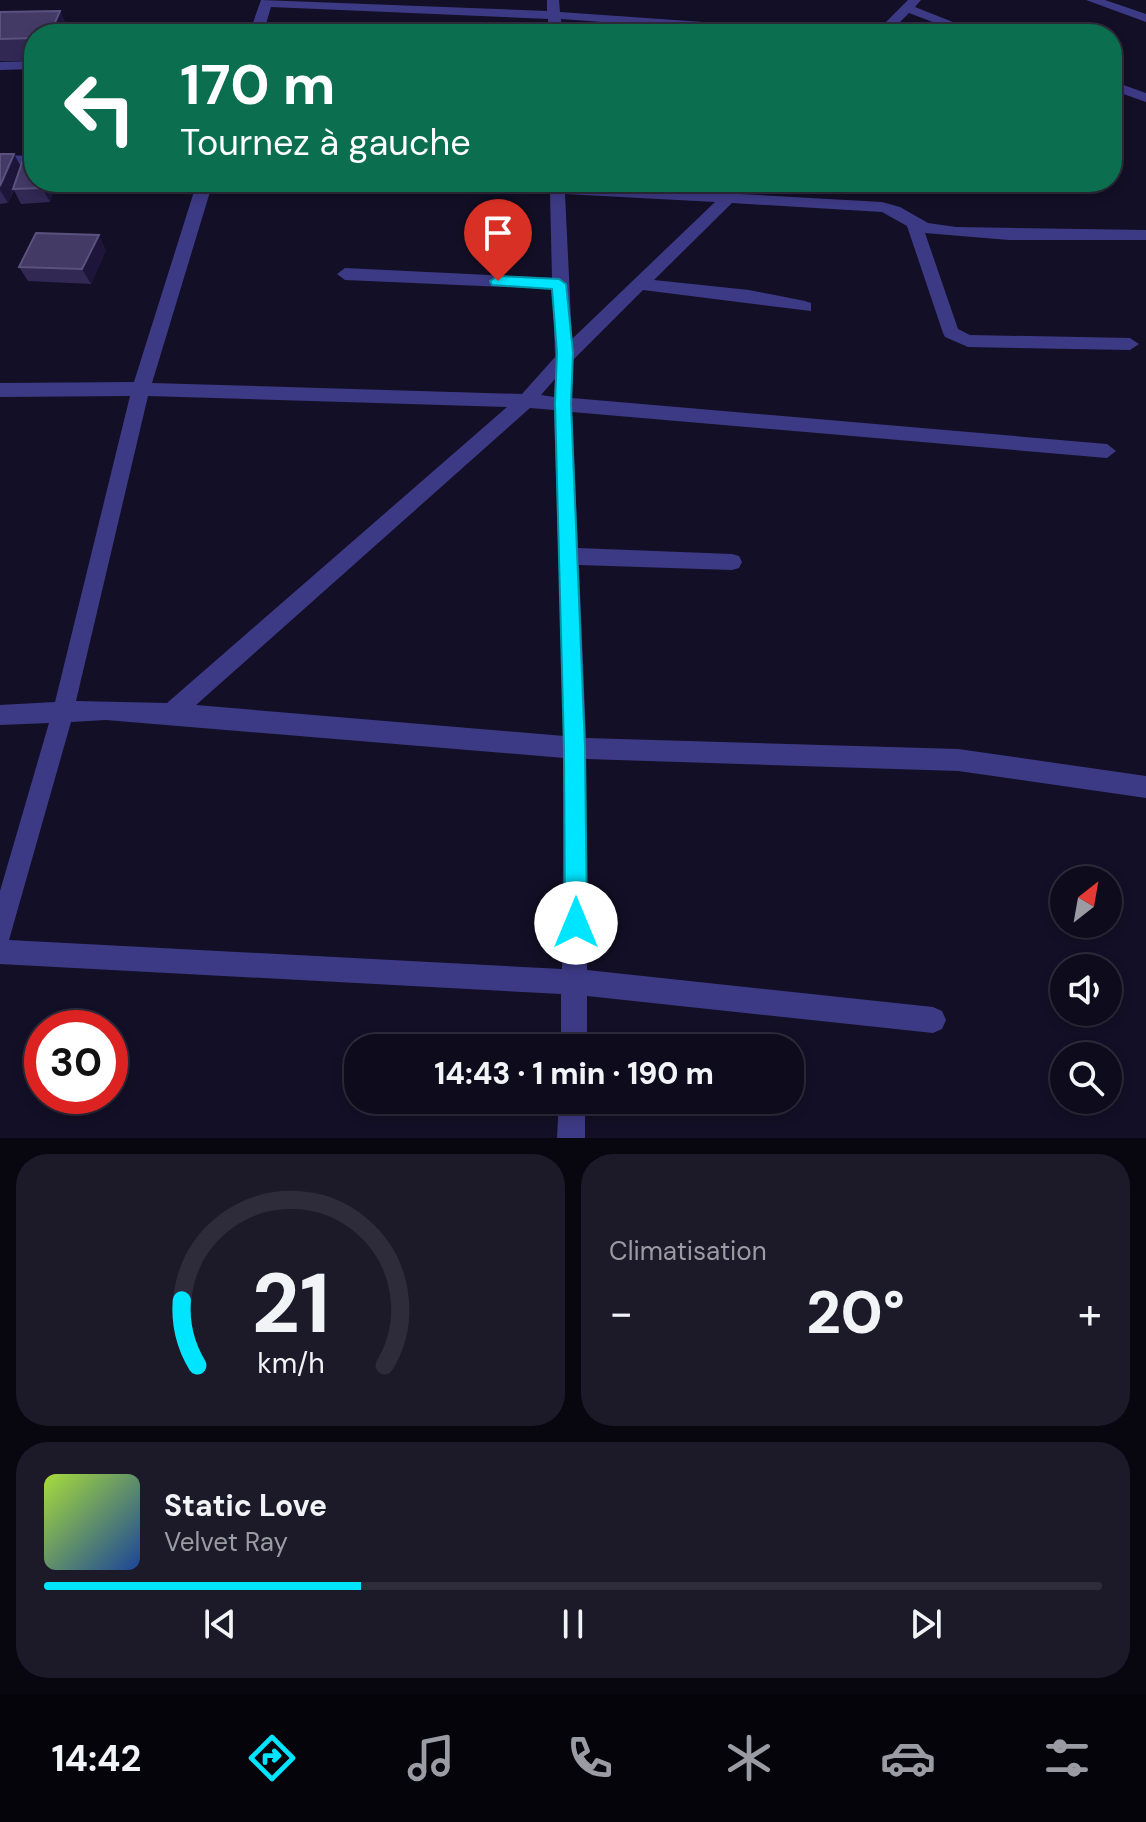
<!DOCTYPE html>
<html lang="fr">
<head>
<meta charset="utf-8">
<style>
	body { margin:0; font-family:"DM Sans",sans-serif; background:#1c1929; color:#f1f3f6; height:100vh; display:flex; flex-direction:column; font-size:30px; white-space:nowrap }
	* { box-sizing:border-box; margin:0 }
	p { font-size:26px; color:#9b9ba3 }
	.icon { flex:none; width:44px; height:44px; fill:none; stroke:currentColor; stroke-width:2; stroke-linecap:round; stroke-linejoin:round }
	.map { position:relative; height:1138px; overflow:hidden }
	.drawer { display:flex; flex-direction:column; gap:16px; padding:16px; background:#08060f; flex:1 }
	.drawer>* { flex:none }
	.top-card { position:absolute; left:24px; top:24px; width:1098px; height:168px; border-radius:32px; box-shadow:0 4px 12px #0003,0 0 0 2px #2e2b3b; background:#0b6e4f; color:#fff; overflow:hidden }
	.needle { width:52px; rotate:31deg }
	.fabs { position:absolute; left:1050px; top:866px; display:grid; gap:16px }
	.fabs a { display:grid; place-items:center; width:72px; height:72px; border-radius:50%; background:#0e0b1c; box-shadow:0 4px 12px #0003,0 0 0 2px #2e2b3b; font-size:40px }
	.speed { position:absolute; left:24px; top:1010px; display:flex; gap:16px; font-size:40px; font-weight:700; text-align:center }
	.speed>* { display:grid; place-content:center; width:104px; height:104px; border-radius:50%; background:#0e0b1c; box-shadow:0 4px 12px #0003,0 0 0 2px #2e2b3b; line-height:1 }
	.speed .limit { border:12px solid #d22; background:#fff; color:#111 }
	.pin { position:absolute; display:grid; place-items:center; width:68px; height:68px; color:#fff; margin:-82px -34px; border-radius:50% 50% 50% 0; rotate:-45deg; box-shadow:0 0 8px #0007 }
	.pin .icon { rotate:45deg }
	.me { position:absolute; width:88px; margin:-44px; rotate:0deg; stroke-linejoin:round; filter:drop-shadow(0 0 6px #0008) }
	.turn { display:flex; align-items:center; gap:28px; height:168px; padding:0 24px; font-size:36px }
	.turn .icon { width:104px; height:104px; stroke-width:2.5 }
	.turn b { display:block; font-size:56px; line-height:68px }
	.big { font-size:60px; font-weight:800; line-height:1.1 }
	.drawer .tile { flex:1; display:flex; flex-direction:column; justify-content:center; gap:12px; min-width:0; padding:0 28px; border-radius:32px; background:#1c1929 }
	.drawer .dial { align-items:center; gap:0 }
	.dial svg { height:208px; overflow:visible; fill:none; stroke:#2e2b3b; stroke-width:7; stroke-linecap:round; text-anchor:middle }
	.dial text { fill:#f1f3f6; stroke:none }
	.song { display:flex; align-items:center; gap:24px }
	.cover { width:96px; height:96px; border-radius:12px; background:linear-gradient(135deg,hsl(80 70% 55%),hsl(220 70% 35%)) }
	.played { height:8px; border-radius:4px; background:linear-gradient(90deg,#00e5ff 30%,#2e2b3b 30%) }
	.keys { display:flex; justify-content:space-around; direction:ltr }
	.heat { display:flex; justify-content:space-between; align-items:center; font-size:44px; direction:ltr }
	.drawer .tiles { flex:1; display:grid; gap:16px; grid-template-columns:1fr 1fr }
	.tile:last-child { grid-column:span 2 }
	.trip { position:absolute; left:344px; top:1034px; width:460px; height:80px; border-radius:32px; background:#0e0b1c; box-shadow:0 4px 12px #0003,0 0 0 2px #2e2b3b; font-weight:800; line-height:80px; text-align:center }
	.tab-bar { display:flex; height:128px; justify-content:space-around; align-items:center; background:#06040b; color:#9b9ba3 }
	.tab-bar .icon { width:56px; height:56px }
	.tab-bar .selected { color:#00e5ff }
	.tab-bar b { font-size:36px; color:#f1f3f6 }
	.map>svg:first-child { display:block }
	.lines { fill:none; stroke-linecap:round; stroke-linejoin:round }
	.street { fill:#3d3a85; fill-rule:evenodd }
	.wall { fill:#312854 }
	.shaded-wall { fill:#1d163a }
	.building { fill:#433a66; stroke:#5a527e; stroke-width:2 }
	.route { fill:#00e5ff; stroke:#0095a6; stroke-width:2 }
</style>
</head>
<body>
<div class="map">
<svg width="1146" height="1138" viewBox="0 0 1146 1138">
	<rect width="100%" height="100%" fill="#130f26"/>
	<g class="lines">
		<path class="street" d="M261,0l286,11v-11h12l1,12 259,18 7,4h-62l-203,-15 1,15h-14v-15l-277,-12 -8,27h-14z
			M908,0h13l-6,7 68,27h-19l-55,-21 -21,21h-14z
			M1086,0h19l41,14v8z
			M34,61v8l-34,1v-8z
			M1112,81l34,12v9l-34,-12z
			M0,155l34,1v10l-34,-1z
			M197,182h16l-61,201 370,11 33,-37 -2,-68 -208,-9 -8,-6 8,-6 207,10 -2,-85 -104,-6 -8,-5h127l159,11 10,-11h17l-11,12 142,8 18,5 28,16 28,4 190,3v10h-137l-84,-7 33,96 12,6 160,3 9,6 -9,6 -162,-3 -23,-10 -2,-4 -36,-107 -25,-14 -150,-9 -78,77 95,10 56,11 6,2v8l-168,-21 -71,71v37l535,46 9,7 -9,7 -535,-46 6,136 154,6 7,2 3,6 -3,6 -7,2 -153,-5 7,173 372,11 188,27v22l-188,-27 -372,-12 1,211 346,37 9,4 4,9 -4,9 -9,4 -346,-37v52h-26v-54l-561,-30v-73l49,-168 -49,2v-20l55,-3 75,-306 -130,1v-14l134,-1zM565,194l150,8 -143,137zM555,379l-1,18 -13,-2zM148,396l359,11 -340,296 -91,-2zM530,408l24,2 10,326 -368,-31zM106,720l458,38 -2,211 -553,-29 62,-218z
			M559,1100h26v38h-28z"/>
	</g>
	<path class="wall" d="M60,11l10,23h-36v27h-34v-49z
		M0,154h14l7,12 35,16 -6,20 -29,2 -7,-14 -6,13 -8,1z
		M106,250l-15,34 -63,-3 -9,-14z"/>
	<path class="shaded-wall" d="M60,11l10,23h-20z
		M14,154l8,15 -14,34 -8,-13v-4z
		M43,182h13l-6,20 -8,-14z
		M99,235l7,15 -15,34 -9,-15z"/>
	<path class="building" d="M60,11l-10,23h-16v4l-34,1v-27z
		M34,150v32h9l-1,6 -29,1 13,-38z
		M0,154h14l-14,32z
		M36,233l63,2 -17,34 -63,-2z"/>
	<path class="route" d="M498,276l61,3 7,5 7,69 -2,51 14,344 2,175 -3,8 -8,4 -8,-4 -3,-8 -1,-175 -9,-344 2,-51 -5,-64 -60,-4 -2,-4z"/>
</svg>
<div class="fabs">
<a><svg class="needle" viewBox="-14 -14 28 28"><path d="M0-13l5 13h-10z" fill="#e53935"/><path d="M0 13l5-13h-10z" fill="#9b9ba3"/></svg></a>
<a><svg class="icon" aria-label="sound" viewBox="0 0 24 24"><path d="M4 9h4l5-4v14l-5-4H4zM17 9q2 3 0 6"/></svg></a>
<a><svg class="icon" aria-label="search" viewBox="0 0 24 24"><circle cx="10" cy="10" r="6"/><path d="M15 15l6 6"/></svg></a>
</div>
<div class="speed"><div class="limit">30</div></div>
<div class="pin" style="left:498px;top:281px;background:#d93025"><svg class="icon" aria-label="arrive" viewBox="0 0 24 24"><path d="M6 21V4h12l-3 4 3 4H6"/></svg></div>
<svg class="me" style="left:576px;top:923px" viewBox="-20 -20 40 40"><circle r="19" fill="#fff"/><path d="M0-13L10 11 0 6-10 11z" fill="#00e5ff"/></svg>
<div class="trip">14:43 · 1 min · 190 m</div>
<div class="top-card">
<div class="turn"><svg class="icon" aria-label="left" viewBox="0 0 24 24"><path d="M17 20v-9H6M10 6l-5 5 5 5"/></svg><div><b>170 m</b>Tournez à gauche</div></div>
</div>
</div>
<section class="drawer">
<div class="tiles">
<div class="tile dial"><svg viewBox="0 0 100 80">
<path d="M14 69A42 42 0 1 1 86 69"/>
<path d="M14 69A42 42 0 0 1 8 44" stroke="#00e5ff"/>
<text x="50" y="56" font-size="32" font-weight="700">21</text>
<text x="50" y="72" font-size="11">km/h</text>
</svg></div>
<div class="tile"><p>Climatisation</p>
<div class="heat"><a>−</a><b class="big">20°</b><a>+</a></div>
</div>
<div class="tile">
<div class="song"><i class="cover"></i><div><b>Static Love</b><p>Velvet Ray</p></div></div>
<div class="played"></div>
<div class="keys"><svg class="icon" aria-label="previous" viewBox="0 0 24 24"><path d="M18 5L8 12l10 7zM5 5v14"/></svg><svg class="icon" aria-label="pause" viewBox="0 0 24 24"><path d="M8 5v14M16 5v14"/></svg><svg class="icon" aria-label="next" viewBox="0 0 24 24"><path d="M6 5l10 7-10 7zM19 5v14"/></svg></div>
</div>
</div>
</section>
<nav class="tab-bar">
<b>14:42</b>
<svg class="icon selected" aria-label="directions" viewBox="0 0 24 24"><path d="M12 3l9 9-9 9-9-9zM9 14v-3h6M13 9l2 2-2 2"/></svg>
<svg class="icon" aria-label="music" viewBox="0 0 24 24"><path d="M9 18V5l10-2v13"/><circle cx="6" cy="18" r="3"/><circle cx="16" cy="16" r="3"/></svg>
<svg class="icon" aria-label="phone" viewBox="0 0 24 24"><path d="M5 4h4l2 5-3 2q2 4 5 5l2-3 5 2v4C11 20 4 13 5 4z"/></svg>
<svg class="icon" aria-label="climate" viewBox="0 0 24 24"><path d="M12 3v18M4 7l16 10M4 17L20 7"/></svg>
<svg class="icon" aria-label="car" viewBox="0 0 24 24"><path d="M5 17H2v-5l4-1 3-4h7l3 4 3 1v5h-3M9 17h6M6 11h13"/><circle cx="7" cy="17" r="2"/><circle cx="17" cy="17" r="2"/></svg>
<svg class="icon" aria-label="filters" viewBox="0 0 24 24"><path d="M4 7h16M4 17h16"/><circle cx="9" cy="7" r="2"/><circle cx="15" cy="17" r="2"/></svg>
</nav>
</body>
</html>
